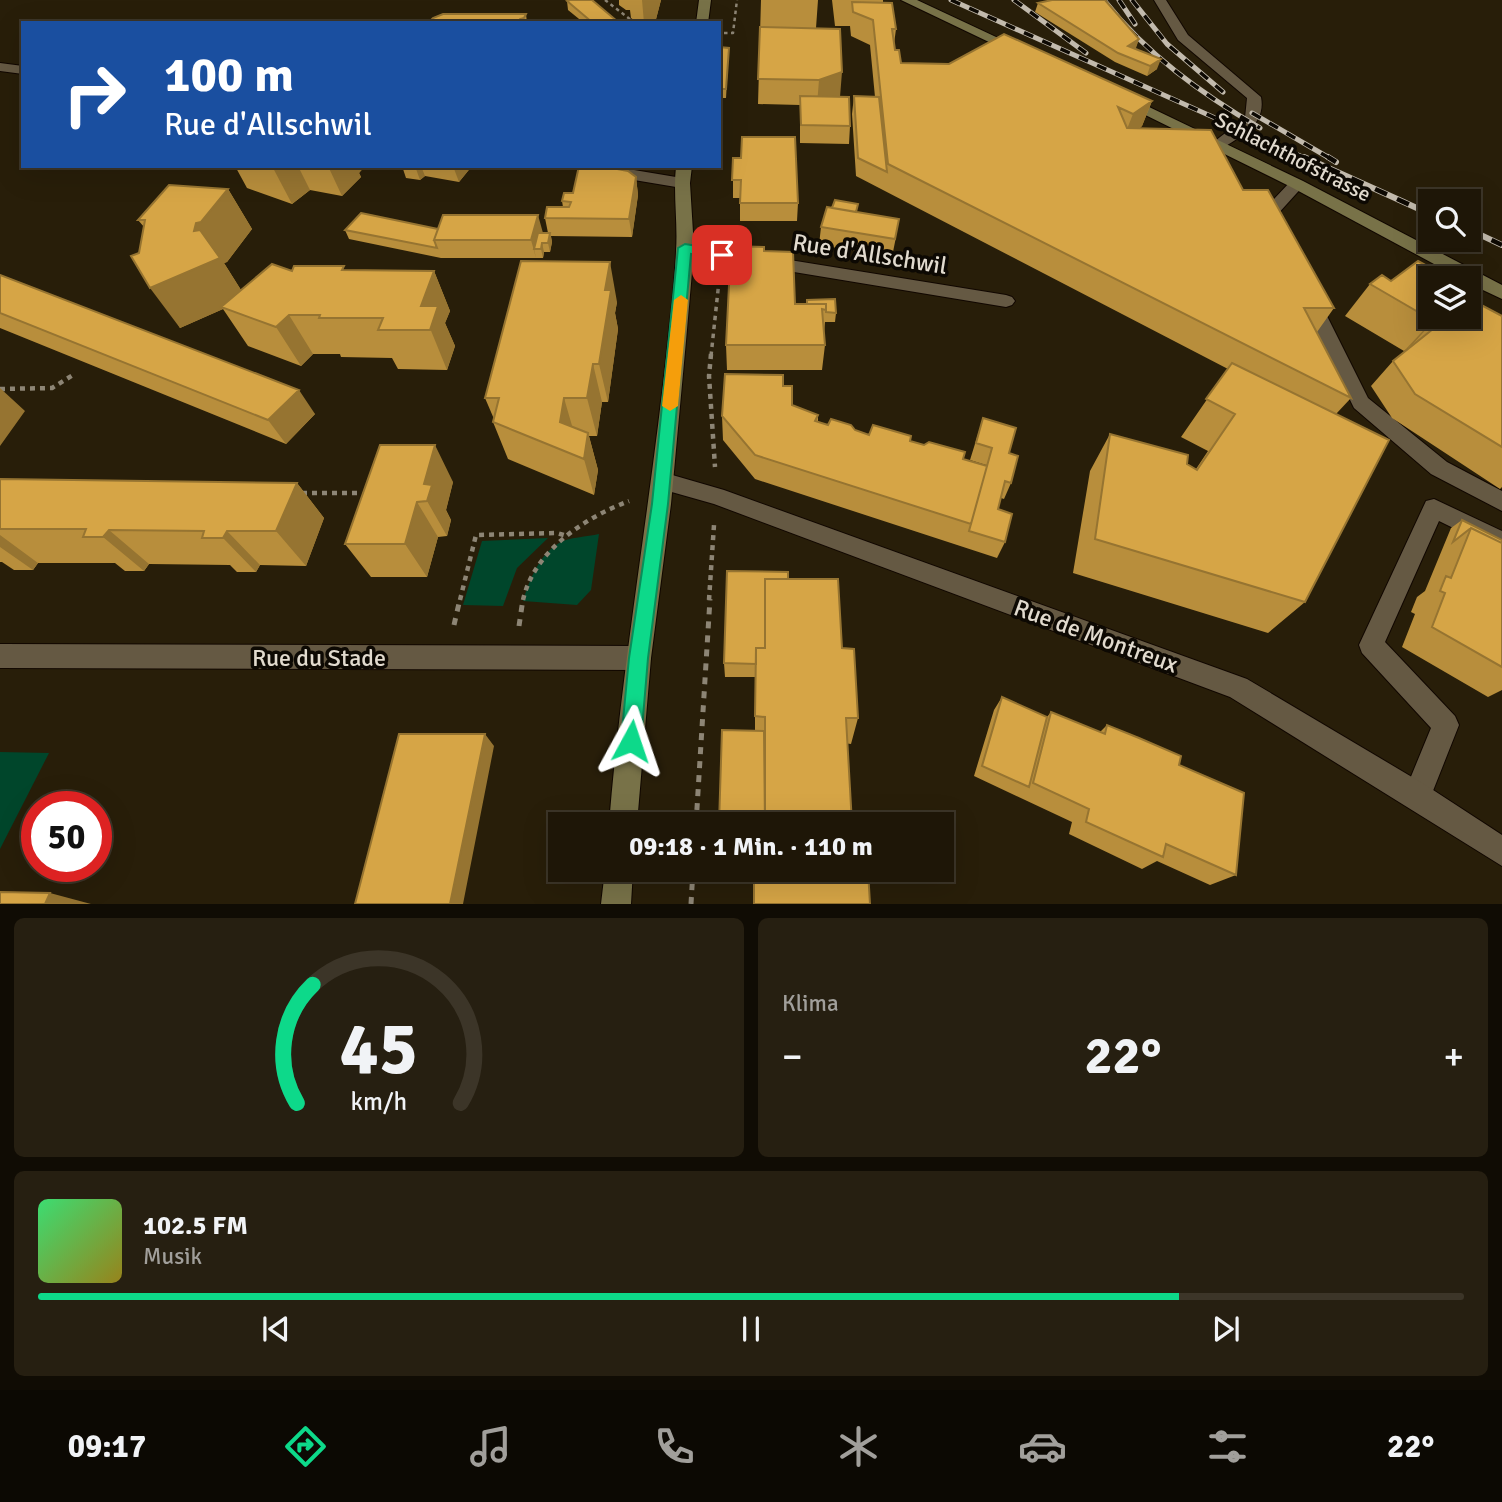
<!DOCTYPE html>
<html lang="de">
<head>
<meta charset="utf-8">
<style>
	body { margin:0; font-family:Signika,sans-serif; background:#261f11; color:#f1f3f6; height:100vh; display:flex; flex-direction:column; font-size:26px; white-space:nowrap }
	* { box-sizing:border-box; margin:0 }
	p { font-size:23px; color:#a19f9b }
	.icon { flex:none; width:38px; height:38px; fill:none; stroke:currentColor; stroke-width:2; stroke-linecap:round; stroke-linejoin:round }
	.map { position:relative; height:904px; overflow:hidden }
	.drawer { display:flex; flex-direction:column; gap:14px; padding:14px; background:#100c04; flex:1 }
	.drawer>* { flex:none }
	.banner { position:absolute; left:21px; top:21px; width:700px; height:147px; border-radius:0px; box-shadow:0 7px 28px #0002,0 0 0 2px #3c3528; background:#1a4fa0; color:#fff; overflow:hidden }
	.tools { position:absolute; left:1418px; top:189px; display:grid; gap:14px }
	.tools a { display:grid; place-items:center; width:63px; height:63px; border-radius:0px; background:#1e1607; box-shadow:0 7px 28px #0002,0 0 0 2px #3c3528; font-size:35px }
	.speed { position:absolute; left:21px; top:791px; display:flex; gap:14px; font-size:35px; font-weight:700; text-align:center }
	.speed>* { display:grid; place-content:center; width:91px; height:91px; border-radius:50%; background:#1e1607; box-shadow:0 7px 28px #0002,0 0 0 2px #3c3528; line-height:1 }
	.speed .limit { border:10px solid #d22; background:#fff; color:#111 }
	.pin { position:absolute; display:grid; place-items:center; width:60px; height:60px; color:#fff; margin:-30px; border-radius:14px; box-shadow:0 4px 10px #0006 }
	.me { position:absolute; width:77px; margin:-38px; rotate:5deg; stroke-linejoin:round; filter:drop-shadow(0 0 5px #0008) }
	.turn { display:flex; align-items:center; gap:24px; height:147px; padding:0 28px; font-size:32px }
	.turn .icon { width:91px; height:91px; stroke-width:2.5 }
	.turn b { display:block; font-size:49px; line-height:60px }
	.big { font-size:52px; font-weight:700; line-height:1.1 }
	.drawer .widget { flex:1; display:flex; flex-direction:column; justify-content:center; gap:10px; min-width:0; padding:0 24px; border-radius:10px; background:#261f11 }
	.drawer .dial { align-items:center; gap:0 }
	.dial svg { height:182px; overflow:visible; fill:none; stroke:#3c3528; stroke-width:7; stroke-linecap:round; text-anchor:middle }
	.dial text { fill:#f1f3f6; stroke:none }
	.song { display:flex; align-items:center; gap:21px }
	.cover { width:84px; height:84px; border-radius:10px; background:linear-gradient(135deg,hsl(140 70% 55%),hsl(50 70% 35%)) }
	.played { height:7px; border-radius:4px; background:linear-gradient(90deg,#0dd98a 80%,#3c3528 80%) }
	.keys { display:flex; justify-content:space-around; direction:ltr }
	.heat { display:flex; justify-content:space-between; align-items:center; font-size:38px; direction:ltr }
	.drawer .tiles { flex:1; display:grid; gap:14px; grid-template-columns:1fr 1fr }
	.widget:last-child { grid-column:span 2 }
	.trip { position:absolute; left:548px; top:812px; width:406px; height:70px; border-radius:0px; background:#1e1607; box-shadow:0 7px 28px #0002,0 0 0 2px #3c3528; font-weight:700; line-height:70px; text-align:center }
	.tab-bar { display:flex; height:112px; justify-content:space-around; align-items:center; background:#0c0903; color:#a19f9b }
	.tab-bar .icon { width:49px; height:49px }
	.tab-bar .selected { color:#0dd98a }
	.tab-bar b { font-size:32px; color:#f1f3f6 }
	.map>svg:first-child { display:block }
	.green { fill:#00462b }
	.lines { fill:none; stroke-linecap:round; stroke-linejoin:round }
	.lane-casing { stroke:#110700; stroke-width:2 }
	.street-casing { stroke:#110700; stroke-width:2 }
	.secondary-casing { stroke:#110700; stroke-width:2 }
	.path-far3 { stroke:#8d8575; stroke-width:2.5; stroke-dasharray:3.5 3.5; stroke-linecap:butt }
	.path-far2 { stroke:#8d8575; stroke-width:3.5; stroke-dasharray:4.5 4.5; stroke-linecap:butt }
	.path-far1 { stroke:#8d8575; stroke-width:4.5; stroke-dasharray:5 5; stroke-linecap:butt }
	.path { stroke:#8d8575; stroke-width:5; stroke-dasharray:7 7; stroke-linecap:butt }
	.lane { fill:#655943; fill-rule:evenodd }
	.street { fill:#655943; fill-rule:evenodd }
	.secondary { fill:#787248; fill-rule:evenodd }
	.rail-far1-casing { stroke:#c2baad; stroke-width:5 }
	.rail-casing { stroke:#c2baad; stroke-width:6 }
	.rail-far1 { stroke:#0d0903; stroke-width:3.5; stroke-dasharray:10; stroke-linecap:butt }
	.rail { stroke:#0d0903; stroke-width:4.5; stroke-dasharray:13; stroke-linecap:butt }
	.wall { fill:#b88e3c }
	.shaded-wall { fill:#967431 }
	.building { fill:#d6a546; stroke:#967431; stroke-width:2 }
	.route { fill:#0dd98a; stroke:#088d5a; stroke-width:2 }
	.slow { fill:#f59e0b }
	.labels { text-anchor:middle; stroke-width:7; stroke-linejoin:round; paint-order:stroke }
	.far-street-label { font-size:21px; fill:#e1dace; stroke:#0d0903 }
	.street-label { font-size:24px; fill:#e1dace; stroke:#0d0903 }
</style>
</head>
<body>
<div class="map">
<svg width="1502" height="904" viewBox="0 0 1502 904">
	<rect width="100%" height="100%" fill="#281e09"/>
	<path class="green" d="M599,534l-8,56 -14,15 -54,-4c7,-22 16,-46 36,-58 10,-6 28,-6 40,-9z
		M548,538l-31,30 -14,38 -40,-1 19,-64z
		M0,752l49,1 -49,96z"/>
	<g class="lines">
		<defs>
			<path id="lane" d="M1297,179l8,5 -29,32 5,12 -8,5 -6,-1 -8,-17 32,-34z
				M1310,294l6,2 3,4 49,98 79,64 55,29v20l-71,-37 -77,-66 -53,-108 3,-4z
				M1434,499l68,32v21l-63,-31 -54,121 70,74 4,9 -32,81 -10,4 -10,-4 -4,-10 28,-68 -69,-75 -3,-8 67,-144z"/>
			<path id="street" d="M1154,0h12l22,35 73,62c5,26 -17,38 -37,50l-5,2 -8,-5 34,-26 2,-20 -69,-58z
				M0,63l23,3v8l-23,-3z
				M572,166h38l72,12 8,5 -8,5 -102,-17z
				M685,243l321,52 6,2 3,4 -3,4 -6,2 -327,-54 -3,-4z
				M662,472l62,18 523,189 180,107 75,49v31l-272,-169 -516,-193 -60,-17 -3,-6 3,-6z
				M0,644l639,2 9,4 3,8 -3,8 -9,4 -639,-2z"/>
			<path id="secondary" d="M699,0h12l-3,23h-12z
				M901,0h16l109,51 -7,4 -5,-1z
				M1122,94l181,87 199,104v14l-34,-16v-5h-8l-169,-91 -174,-86v-6z
				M676,166h16l-2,17 4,66 -8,92 -15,163 -20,154 -14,166h-28c13,-162 42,-322 59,-484 3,-29 7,-59 8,-89 2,-28 -3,-56 0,-85z
				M605,870h28l-2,34h-30z"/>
		</defs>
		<use href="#lane" class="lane-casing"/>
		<use href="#street" class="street-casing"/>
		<use href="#secondary" class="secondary-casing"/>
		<path class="path-far3" d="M605,0l30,23
			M724,33h9l4,-33"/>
		<path class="path-far2" d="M711,356l8,-75"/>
		<path class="path-far1" d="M711,354l-2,22 6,91
			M0,389l52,-1 21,-13
			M302,493h57
			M460,600l16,-65 81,-2 10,3
			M523,600c11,-49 61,-82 106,-99
			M709,600l5,-75"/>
		<path class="path" d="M454,625l6,-26
			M519,626l4,-27
			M696,824l14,-225
			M691,904l2,-34"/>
		<use href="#lane" class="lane"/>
		<use href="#street" class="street"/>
		<use href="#secondary" class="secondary"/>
		<defs>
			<path id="rail-far1" d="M951,0l356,159
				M1014,0l72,53
				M1104,0c42,54 98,94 156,128
				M1119,0l16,24
				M1132,0l35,44 56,48
				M1252,113l79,46"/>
			<path id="rail" d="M1304,157l102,46
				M1328,157l8,5
				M1397,199l33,15
				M1468,229l34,16"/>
		</defs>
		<use href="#rail-far1" class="rail-far1-casing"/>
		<use href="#rail" class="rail-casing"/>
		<use href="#rail-far1" class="rail-far1"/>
		<use href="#rail" class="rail"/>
	</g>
	<path class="wall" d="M619,0h42l-6,23h-17l-7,-5 -1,-8h-4l-7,-5z
		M761,0h57l-2,28 34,98 -1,18 -49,-1v-38l-42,-1z
		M832,0h51v3l13,26 -2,15 1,6 6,13 251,38 -10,25 -2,2 103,62 91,118 -17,24 34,66 -15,16 -31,188 -37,31 -195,-60 17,-102 20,-37 77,30 9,5 12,-18 -27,-14 47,-68 -372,-193 -4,-62 2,-18 21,1 -5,-52 -19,-9 -1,-10h-15z
		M567,1l50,20v2h-33l-16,-13z
		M1038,3l101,36 -4,10 22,20 -10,7 -32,-14 -80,-50z
		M526,14l1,9h-99z
		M719,47l10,1 -3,50h-7z
		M733,158l65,45 -1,18h-57v-23h-7z
		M235,166h130l-6,7 2,4 -19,19 -32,-6 -18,14 -45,-16z
		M402,166h70l-13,16 -34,-6 -5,4 -14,-2z
		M636,177l2,18 -6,42 -81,-1 1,6 -2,10h-6l-1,6h-102l-92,-19 -4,-9 93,-1 110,4 -3,-15 18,-11 -1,-6 11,-8z
		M228,189l24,40 -25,33 -3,1 17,27 51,-19h142l16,40 -5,12 10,23 -8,24 -49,-1 -6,-11 -51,-1 -1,-3h-27l-12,12 -53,-20 -25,-37 -43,19 -41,-75 5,-26 -6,-7z
		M857,212l39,25 -4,20 -73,-12 2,-18z
		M764,251l31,53h11l30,9 -1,9h-10l-1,10 1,13 -3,25h-95l-1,-25z
		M0,275l315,139 -29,30 -286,-116z
		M1370,284l60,33 72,-1v171l-2,2 -108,-71 -21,-32 22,-25 21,-17 -10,7 -59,-35z
		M617,302l-2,11 3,16 -10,73h-6l-5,34h-8l9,34 -4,25 -86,-36 -15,-37 1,-3 -9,-21z
		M783,386l9,19 26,10v7l10,3 27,5 14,5 41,6 75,25 1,-1 -16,-5 13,-42 26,35 2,30 -7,16 -3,-1 -3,11 7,33 -8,16 -242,-79 -32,-39 -1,-24z
		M380,445l73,37 -7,28 5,10 -4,16 -9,1 -11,40h-56l-26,-33z
		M0,479l297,4 27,35 -18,48 -46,-1 -4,7h-19l-7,-7 -81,-1 -5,7h-19l-10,-8h-77l-5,7h-19l-12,-8h-2z
		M1462,520l40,20v150l-14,7 -86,-50 13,-33 -4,-2 6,-15 8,-6 26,-63z
		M788,579l54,69 16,70 -7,26 -96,-13v-54h-30l-1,-14z
		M1002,697l45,20 4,-5 49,20 7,-7 72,40 57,110 -26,10 -53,-24 -15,8 -73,-35 3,-12 -98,-46 20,-66z"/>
	<path class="shaded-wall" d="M642,0h19l-6,23h-11z
		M1139,39l-3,9 -11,7 3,-9z
		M1161,59l-4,10 -10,7 3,-10z
		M842,72l-2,25 -23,8 2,-25z
		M1152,101l-10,25 -19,13 10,-25z
		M272,166h26l12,24 -18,14z
		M328,166h37l-6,7 2,4 -19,19z
		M415,166h6l4,10 -5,4z
		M453,166h19l-13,16z
		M636,177l2,18 -6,42 -3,-18z
		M228,189l24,40 -25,33 -3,1 22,35 -25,9 2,2 -43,19 -30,-40 46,-65z
		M538,215l5,18 -9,16 2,9 -5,-18z
		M550,233l2,9 -2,10 -2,-9z
		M542,243l2,9 -1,6 -2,-9z
		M610,262l7,40 -2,11 3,16 -10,73 -9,-38 6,-74z
		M434,271l16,40 -5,12 10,23 -8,24 -26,-64z
		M289,315l24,39 -12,12 -25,-39z
		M1436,317h1l-24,27 -9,7z
		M593,364l9,38 -5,34 -10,-38z
		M0,388l25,23 -25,35z
		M299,390l16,24 -29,30 -18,-24z
		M564,398l11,38 -15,-14z
		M588,433l10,37 -4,25 -10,-36z
		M435,445l18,37 -7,28 5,10 -4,16 -20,-35 -3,-17z
		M297,483l27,35 -18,48 -30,-35z
		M417,502l21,35 -11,40 -22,-33z
		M109,530l40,34 -5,7 -41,-34z
		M227,531l33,34 -4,7 -33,-34z
		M0,535l38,28 -5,7 -33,-23z
		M485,734l9,12 -31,158h-13z
		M50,893l41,11h-46z"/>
	<path class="building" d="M570,0h22l25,21 -6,2h-18l-26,-22z
		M1052,0h53l34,39 -11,7 33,13 -11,7 -32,-13 -80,-50z
		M852,2l40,1 4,26h-4l3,21h4l2,13 48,1 55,-30 148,67 -19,13 -15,-7 9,21 84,2 32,60h25l66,118h-30l47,90 -463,-234 -15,-144 -20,-8z
		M443,14h83l-2,4 -4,1 -2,4h-90l5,-5z
		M760,27l80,2 2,43 -23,8 -61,-1z
		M719,47l10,1 -3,41h-7z
		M800,96l49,1 1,29 -49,-1z
		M854,96l25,1 8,75 -29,-14z
		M742,137h53l3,66h-58l1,-23h-9l1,-22h8z
		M579,166h22l27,5 8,6 -7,42 -84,-1 2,-11h22l2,-5 -9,-1 2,-8h9z
		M169,185l59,4 -27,33 -5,1 -2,8 6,-1 20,28 -70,30 -19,-32 8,-3 6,-33h-7z
		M835,200l23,4 -2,8 -24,-4z
		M827,207l72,12 -4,20 -74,-12z
		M361,213l77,16 -4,11 3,8 -92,-18z
		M443,215h95l-7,25h-97z
		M538,233h12l-2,10h-6l-1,6h-7z
		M731,246l33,1v4l29,1 2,52h31v6l-4,-1 3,36h-99z
		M521,261l89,1 -5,28h6l-12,74h-6l-6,34h-23l-4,24 28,11 -4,26 -91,-37 6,-24h-14z
		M1418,261l31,17h-19v39h6l-4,3 -62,-36 12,-9 9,6z
		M272,264l20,7 2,-5h50l-2,4 92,1 -13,35h17l-8,24h-52l5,-12h-64l1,-3h-31l-13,12 -55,-20z
		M0,275l299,115 -31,30 -268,-107z
		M1468,298l34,18v131l-87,-53 -22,-33 55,-44h20z
		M835,299l1,14 -10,-1v-8h-19v-4z
		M1232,363l157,77 -84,162 -210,-63 15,-105 78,21 -1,9 10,6 38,-56 -29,-15z
		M725,374l58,1v11h9v19l26,10 -3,6 13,4 3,-6 20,6 4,5 14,5 4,-10 38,11 -1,5 14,4 5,-3 36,10 -2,7 24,7 -16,58 -216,-69 -33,-39z
		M983,418l33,10 -7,25 9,3 -7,27 -6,-2 -7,28 14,5 -7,28 -36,-11 23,-83 -16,-5z
		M380,445h55l-11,39 8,1 -5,16 -10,1 -12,42h-60z
		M0,479l297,4 -21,48h-49l-4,7h-21l2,-7 -95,-1 -6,7h-20l3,-8h-86z
		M1462,520l40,20v3l-31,-15 -18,14z
		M1471,528l31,15v124l-70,-40 13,-34 -5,-2 6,-15 5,2z
		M727,571l61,1v7h-23v69h-9v16l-32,-1z
		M765,579h73l4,69 12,1 4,69h-12l6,106h-87v-107l-10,-1 1,-68h9z
		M1002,697l45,20 -18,70 -47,-21z
		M1051,712l54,22 2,-9 32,13 42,18 -2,9 65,28 -8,82 -70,-31 -3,13 -77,-35 3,-13 -56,-26z
		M722,730l42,1 1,93h-46z
		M399,734h86l-35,170h-95z
		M754,870h114l2,34h-116z
		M0,892l50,1 -5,11h-45z"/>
	<path class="route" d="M685,244l37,6 6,5 -6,4 -31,-5 -23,250 -20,154 -7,83 -3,7 -7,3 -7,-3 -3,-7 8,-83 23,-154 26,-256z"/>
	<path class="slow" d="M681,295l7,5 -10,106 -8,5 -8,-5 12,-106z"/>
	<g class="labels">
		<g class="far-street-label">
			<text transform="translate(1293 157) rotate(27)" y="7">Schlachthofstrasse</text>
		</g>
		<g class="street-label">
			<text transform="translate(870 254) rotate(9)" y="8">Rue d'Allschwil</text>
			<text transform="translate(1096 636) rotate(20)" y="8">Rue de Montreux</text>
			<text x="319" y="666">Rue du Stade</text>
		</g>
	</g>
</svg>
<div class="tools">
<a><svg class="icon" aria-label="search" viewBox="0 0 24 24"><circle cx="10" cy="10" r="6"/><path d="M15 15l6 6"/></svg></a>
<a><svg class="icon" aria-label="layers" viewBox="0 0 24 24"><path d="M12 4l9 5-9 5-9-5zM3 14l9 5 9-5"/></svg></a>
</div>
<div class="speed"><div class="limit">50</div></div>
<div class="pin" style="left:722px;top:255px;background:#d93025"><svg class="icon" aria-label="arrive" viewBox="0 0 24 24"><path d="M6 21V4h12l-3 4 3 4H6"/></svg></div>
<svg class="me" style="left:631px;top:741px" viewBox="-20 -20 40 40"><path d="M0-17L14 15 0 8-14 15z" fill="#0dd98a" stroke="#fff" stroke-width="4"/></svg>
<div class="trip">09:18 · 1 Min. · 110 m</div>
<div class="banner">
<div class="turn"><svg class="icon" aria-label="right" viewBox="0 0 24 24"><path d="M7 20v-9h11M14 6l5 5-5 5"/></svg><div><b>100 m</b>Rue d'Allschwil</div></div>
</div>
</div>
<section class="drawer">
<div class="tiles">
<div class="widget dial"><svg viewBox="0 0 100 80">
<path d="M14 69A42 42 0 1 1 86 69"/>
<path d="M14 69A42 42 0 0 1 21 17" stroke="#0dd98a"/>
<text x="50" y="56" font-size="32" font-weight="700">45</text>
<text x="50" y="72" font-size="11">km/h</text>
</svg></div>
<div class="widget"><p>Klima</p>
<div class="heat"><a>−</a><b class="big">22°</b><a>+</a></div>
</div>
<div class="widget">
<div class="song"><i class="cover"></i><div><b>102.5 FM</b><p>Musik</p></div></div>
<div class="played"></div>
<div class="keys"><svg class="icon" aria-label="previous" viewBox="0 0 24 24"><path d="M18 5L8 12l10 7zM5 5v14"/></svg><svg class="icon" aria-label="pause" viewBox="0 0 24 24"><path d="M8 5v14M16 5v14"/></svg><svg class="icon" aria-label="next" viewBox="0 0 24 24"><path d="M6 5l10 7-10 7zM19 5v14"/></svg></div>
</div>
</div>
</section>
<nav class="tab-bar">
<b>09:17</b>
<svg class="icon selected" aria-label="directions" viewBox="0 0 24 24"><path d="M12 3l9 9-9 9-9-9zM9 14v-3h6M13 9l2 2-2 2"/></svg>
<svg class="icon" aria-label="music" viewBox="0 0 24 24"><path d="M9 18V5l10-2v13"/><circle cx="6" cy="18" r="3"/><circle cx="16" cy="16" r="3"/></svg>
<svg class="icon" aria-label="phone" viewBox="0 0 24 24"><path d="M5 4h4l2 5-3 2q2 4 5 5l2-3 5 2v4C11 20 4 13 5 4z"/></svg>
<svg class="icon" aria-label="climate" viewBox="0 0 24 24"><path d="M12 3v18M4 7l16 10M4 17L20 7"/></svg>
<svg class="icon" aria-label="car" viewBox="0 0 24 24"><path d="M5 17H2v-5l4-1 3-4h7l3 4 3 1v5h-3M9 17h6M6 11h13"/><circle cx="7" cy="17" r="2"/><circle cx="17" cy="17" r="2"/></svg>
<svg class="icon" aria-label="filters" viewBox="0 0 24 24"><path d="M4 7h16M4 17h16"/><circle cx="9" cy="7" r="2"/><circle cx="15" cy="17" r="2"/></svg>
<b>22°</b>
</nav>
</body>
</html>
